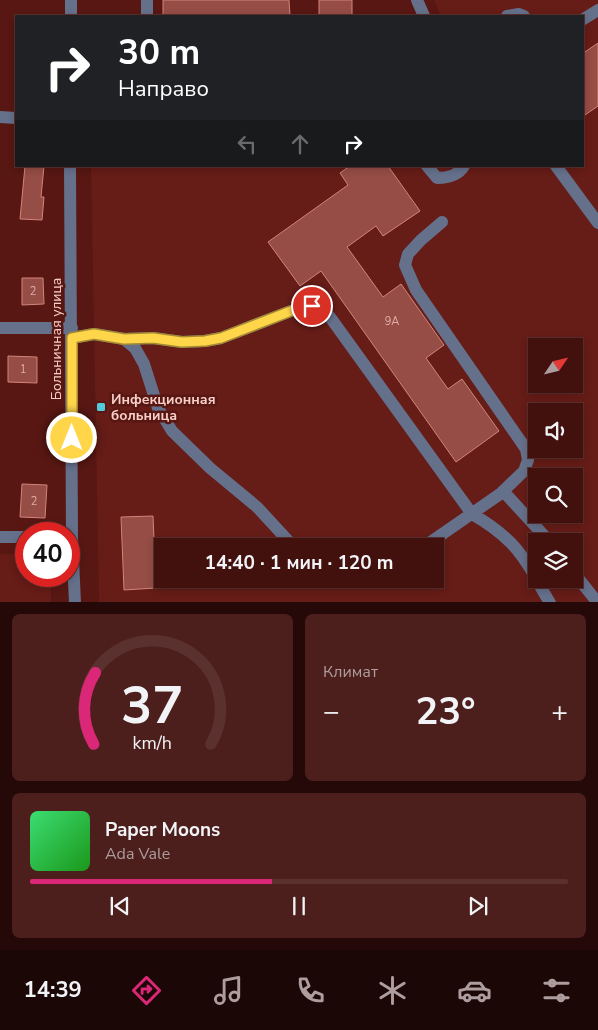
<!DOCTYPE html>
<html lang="ru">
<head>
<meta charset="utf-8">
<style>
	body { margin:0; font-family:"Nunito Sans",sans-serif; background:#4c1f1c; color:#f1f3f6; height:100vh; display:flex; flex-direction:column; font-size:19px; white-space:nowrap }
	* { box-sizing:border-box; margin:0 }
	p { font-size:16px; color:#ae9d9e }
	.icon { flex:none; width:28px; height:28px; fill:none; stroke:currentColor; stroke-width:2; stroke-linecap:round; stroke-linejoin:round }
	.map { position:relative; height:602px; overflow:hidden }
	.sheet { display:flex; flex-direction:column; gap:12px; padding:12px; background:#240908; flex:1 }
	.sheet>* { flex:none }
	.banner { position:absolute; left:15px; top:15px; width:569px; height:152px; border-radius:0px; box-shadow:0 2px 8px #0003,0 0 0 1px #5a312e; background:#202124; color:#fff; overflow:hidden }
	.needle { width:32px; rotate:55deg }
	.tools { position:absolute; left:528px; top:338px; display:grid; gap:10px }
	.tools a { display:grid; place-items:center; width:55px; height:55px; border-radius:0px; background:#42110e; box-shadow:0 2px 8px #0003,0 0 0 1px #5a312e; font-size:25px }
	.speed { position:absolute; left:15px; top:522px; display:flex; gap:10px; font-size:25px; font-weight:700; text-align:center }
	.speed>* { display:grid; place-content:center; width:65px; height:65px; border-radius:50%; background:#42110e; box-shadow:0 2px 8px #0003,0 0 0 1px #5a312e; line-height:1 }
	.speed .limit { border:8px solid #d22; background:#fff; color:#111 }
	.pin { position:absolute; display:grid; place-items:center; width:42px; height:42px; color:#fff; margin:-21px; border:2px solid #fff; border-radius:50%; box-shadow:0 1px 5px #0007 }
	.me { position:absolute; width:55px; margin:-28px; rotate:0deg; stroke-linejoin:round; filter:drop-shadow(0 0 4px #0008) }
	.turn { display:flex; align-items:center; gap:18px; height:105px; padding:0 20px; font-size:22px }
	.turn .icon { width:65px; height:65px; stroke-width:2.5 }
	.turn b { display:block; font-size:35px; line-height:42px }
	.lanes { display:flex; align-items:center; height:48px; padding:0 20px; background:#0003; justify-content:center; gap:25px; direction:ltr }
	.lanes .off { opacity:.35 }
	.big { font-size:38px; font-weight:700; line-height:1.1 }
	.sheet .widget { flex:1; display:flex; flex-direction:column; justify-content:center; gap:8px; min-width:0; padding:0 18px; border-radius:8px; background:#4c1f1c }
	.sheet .dial { align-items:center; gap:0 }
	.dial svg { height:130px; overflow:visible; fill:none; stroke:#5a312e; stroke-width:7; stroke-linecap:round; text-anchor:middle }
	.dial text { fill:#f1f3f6; stroke:none }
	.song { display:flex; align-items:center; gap:15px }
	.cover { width:60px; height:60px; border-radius:8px; background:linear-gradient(135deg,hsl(140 70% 55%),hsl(120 70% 35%)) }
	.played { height:5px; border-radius:2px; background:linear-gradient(90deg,#db2777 45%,#5a312e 45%) }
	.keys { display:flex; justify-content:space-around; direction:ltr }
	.heat { display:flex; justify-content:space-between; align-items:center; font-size:28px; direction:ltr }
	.sheet .tiles { flex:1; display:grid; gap:12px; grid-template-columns:1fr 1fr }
	.widget:last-child { grid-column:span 2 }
	.trip { position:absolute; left:154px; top:538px; width:290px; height:50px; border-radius:0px; background:#42110e; box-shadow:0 2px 8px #0003,0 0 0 1px #5a312e; font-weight:700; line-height:50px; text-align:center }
	.tabs { display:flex; height:80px; justify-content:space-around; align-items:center; background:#1a0706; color:#ae9d9e }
	.tabs .icon { width:35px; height:35px }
	.tabs .active { color:#db2777 }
	.tabs b { font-size:22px; color:#f1f3f6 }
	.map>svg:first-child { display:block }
	.built { fill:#661c17; fill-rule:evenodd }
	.building { fill:#954d45; stroke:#d2857b }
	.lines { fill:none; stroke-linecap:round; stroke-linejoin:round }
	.minor { stroke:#65708b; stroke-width:12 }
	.route-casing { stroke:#a68a30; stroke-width:12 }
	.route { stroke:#ffd54a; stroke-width:9 }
	.poi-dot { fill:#53cbdb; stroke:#581712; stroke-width:2 }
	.labels { text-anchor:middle; stroke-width:5; stroke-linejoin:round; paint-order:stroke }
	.number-label { font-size:11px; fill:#dfaea7 }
	.street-label { font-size:14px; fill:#f8cfc8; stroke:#581712 }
	.poi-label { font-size:14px; font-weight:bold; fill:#f8cfc8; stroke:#581712; text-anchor:start }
</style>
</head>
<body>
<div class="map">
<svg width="598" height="603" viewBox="0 0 598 603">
	<rect width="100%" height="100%" fill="#581712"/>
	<path class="built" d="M434,0h164v602h-499l-8,-436h491v-150h-141zM536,346h38v38h-38zM536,411h38v38h-38zM536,476h38v38h-38zM536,541h38v38h-38zM162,546h273v33h-273z
		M0,554h26v22h25v26h-51z"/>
	<path class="building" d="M163,0h126l1,16h-127z
		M319,0h33v16h-33z
		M598,43v63l-16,11v-63z
		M25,166h19l-3,31h3l-2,23 -22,-1z
		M350,166h38l32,45 -37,25 -7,-10 -29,21 36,50 18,-13 43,61 -18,13 22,31 14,-10 37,52 -43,31 -135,-191 -21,15 -32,-44 80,-57 -8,-12z
		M22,278h21l1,26 -22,1z
		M8,356l29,1v26l-29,-1z
		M22,484l25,1 -2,33 -25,-1z
		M153,516l3,72 -32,2 -3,-73z"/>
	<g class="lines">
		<path class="minor" d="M147,0v16
			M417,0l7,16
			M71,16v-16
			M507,16l12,-2 5,2
			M582,20l16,-10
			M0,117l16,1
			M70,166l2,371 3,66
			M427,166l10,12c11,0 21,-2 27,-12
			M556,166l42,57
			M0,328h72
			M72,338l22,-4 30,5 11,9 9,16 14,44 14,23 38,37 47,39 36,39
			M124,339l29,-1 29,4 23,-1 16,-3 70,-27 20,-5 11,3 8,8 142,197c14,8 27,17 39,29 10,10 18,23 25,35
			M503,491l46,50
			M0,537h26
			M425,546l75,-52 24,-23 4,-11 -2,-11 -110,-159 -11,-25 3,-11 13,-14 21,-18
			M574,573l24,30
			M335,579l3,1 28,2 9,-3
			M536,579l14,24"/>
	</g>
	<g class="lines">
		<defs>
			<path id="route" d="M72,438v-100l22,-4 30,5 29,-1 29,4 23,-1 16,-3 70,-27 21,-5"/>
		</defs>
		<use href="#route" class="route-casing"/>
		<use href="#route" class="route"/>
	</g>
	<rect class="poi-dot" x="96" y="402" width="10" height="10" rx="2.5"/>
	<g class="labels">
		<g class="number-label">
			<text x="33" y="295">2</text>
			<text x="392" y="325">9А</text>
			<text x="23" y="373">1</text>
			<text x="34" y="505">2</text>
		</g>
		<g class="street-label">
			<text transform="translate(56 339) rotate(-90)" y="5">Больничная улица</text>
		</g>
		<g class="poi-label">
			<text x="111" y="404">Инфекционная<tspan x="111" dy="16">больница</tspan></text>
		</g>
	</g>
</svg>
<div class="tools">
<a><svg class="needle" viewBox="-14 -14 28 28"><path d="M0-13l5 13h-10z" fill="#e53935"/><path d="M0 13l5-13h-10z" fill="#ae9d9e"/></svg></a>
<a><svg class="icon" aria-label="sound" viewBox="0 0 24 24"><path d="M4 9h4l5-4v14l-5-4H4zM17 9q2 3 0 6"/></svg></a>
<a><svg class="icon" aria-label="search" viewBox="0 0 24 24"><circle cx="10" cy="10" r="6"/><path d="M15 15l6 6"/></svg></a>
<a><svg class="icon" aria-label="layers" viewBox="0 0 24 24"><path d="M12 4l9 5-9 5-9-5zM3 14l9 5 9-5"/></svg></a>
</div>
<div class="speed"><div class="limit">40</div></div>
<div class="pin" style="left:312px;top:306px;background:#d93025"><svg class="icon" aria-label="arrive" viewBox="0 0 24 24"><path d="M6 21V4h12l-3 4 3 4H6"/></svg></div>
<svg class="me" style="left:72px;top:438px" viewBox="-20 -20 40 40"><circle r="17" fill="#ffd54a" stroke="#fff" stroke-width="3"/><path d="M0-11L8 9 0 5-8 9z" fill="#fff"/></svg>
<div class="trip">14:40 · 1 мин · 120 m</div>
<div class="banner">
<div class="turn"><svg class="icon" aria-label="right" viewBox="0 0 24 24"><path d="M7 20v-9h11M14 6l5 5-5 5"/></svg><div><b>30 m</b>Направо</div></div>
<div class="lanes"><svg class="icon off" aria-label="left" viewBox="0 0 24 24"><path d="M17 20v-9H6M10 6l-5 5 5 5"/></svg><svg class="icon off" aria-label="ahead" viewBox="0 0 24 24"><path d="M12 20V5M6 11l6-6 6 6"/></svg><svg class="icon" aria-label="right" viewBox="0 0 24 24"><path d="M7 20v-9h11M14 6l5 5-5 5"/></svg></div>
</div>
</div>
<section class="sheet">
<div class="tiles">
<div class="widget dial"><svg viewBox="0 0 100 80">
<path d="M14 69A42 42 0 1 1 86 69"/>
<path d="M14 69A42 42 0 0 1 15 25" stroke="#db2777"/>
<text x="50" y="56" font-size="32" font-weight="700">37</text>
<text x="50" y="72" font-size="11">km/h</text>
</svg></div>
<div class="widget"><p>Климат</p>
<div class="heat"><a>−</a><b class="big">23°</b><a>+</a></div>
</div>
<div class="widget">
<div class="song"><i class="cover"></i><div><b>Paper Moons</b><p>Ada Vale</p></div></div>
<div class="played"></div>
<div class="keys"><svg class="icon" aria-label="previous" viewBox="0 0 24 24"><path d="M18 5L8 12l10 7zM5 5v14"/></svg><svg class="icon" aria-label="pause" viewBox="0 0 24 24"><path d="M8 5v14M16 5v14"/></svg><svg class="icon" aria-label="next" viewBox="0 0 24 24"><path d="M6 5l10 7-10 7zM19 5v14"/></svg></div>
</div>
</div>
</section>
<nav class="tabs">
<b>14:39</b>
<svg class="icon active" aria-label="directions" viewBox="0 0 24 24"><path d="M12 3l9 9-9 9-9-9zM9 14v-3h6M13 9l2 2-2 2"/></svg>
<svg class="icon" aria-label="music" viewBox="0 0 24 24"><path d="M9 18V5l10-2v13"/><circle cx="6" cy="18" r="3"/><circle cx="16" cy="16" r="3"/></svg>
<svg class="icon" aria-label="phone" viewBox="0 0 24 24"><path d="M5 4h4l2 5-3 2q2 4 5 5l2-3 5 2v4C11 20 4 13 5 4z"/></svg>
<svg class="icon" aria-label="climate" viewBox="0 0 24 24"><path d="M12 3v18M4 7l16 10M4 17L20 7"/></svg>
<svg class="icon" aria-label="car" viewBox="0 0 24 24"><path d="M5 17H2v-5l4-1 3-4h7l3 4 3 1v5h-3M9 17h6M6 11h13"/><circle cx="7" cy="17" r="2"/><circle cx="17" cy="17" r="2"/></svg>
<svg class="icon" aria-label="filters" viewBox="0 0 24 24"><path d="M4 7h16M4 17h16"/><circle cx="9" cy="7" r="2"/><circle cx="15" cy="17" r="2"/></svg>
</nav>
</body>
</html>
